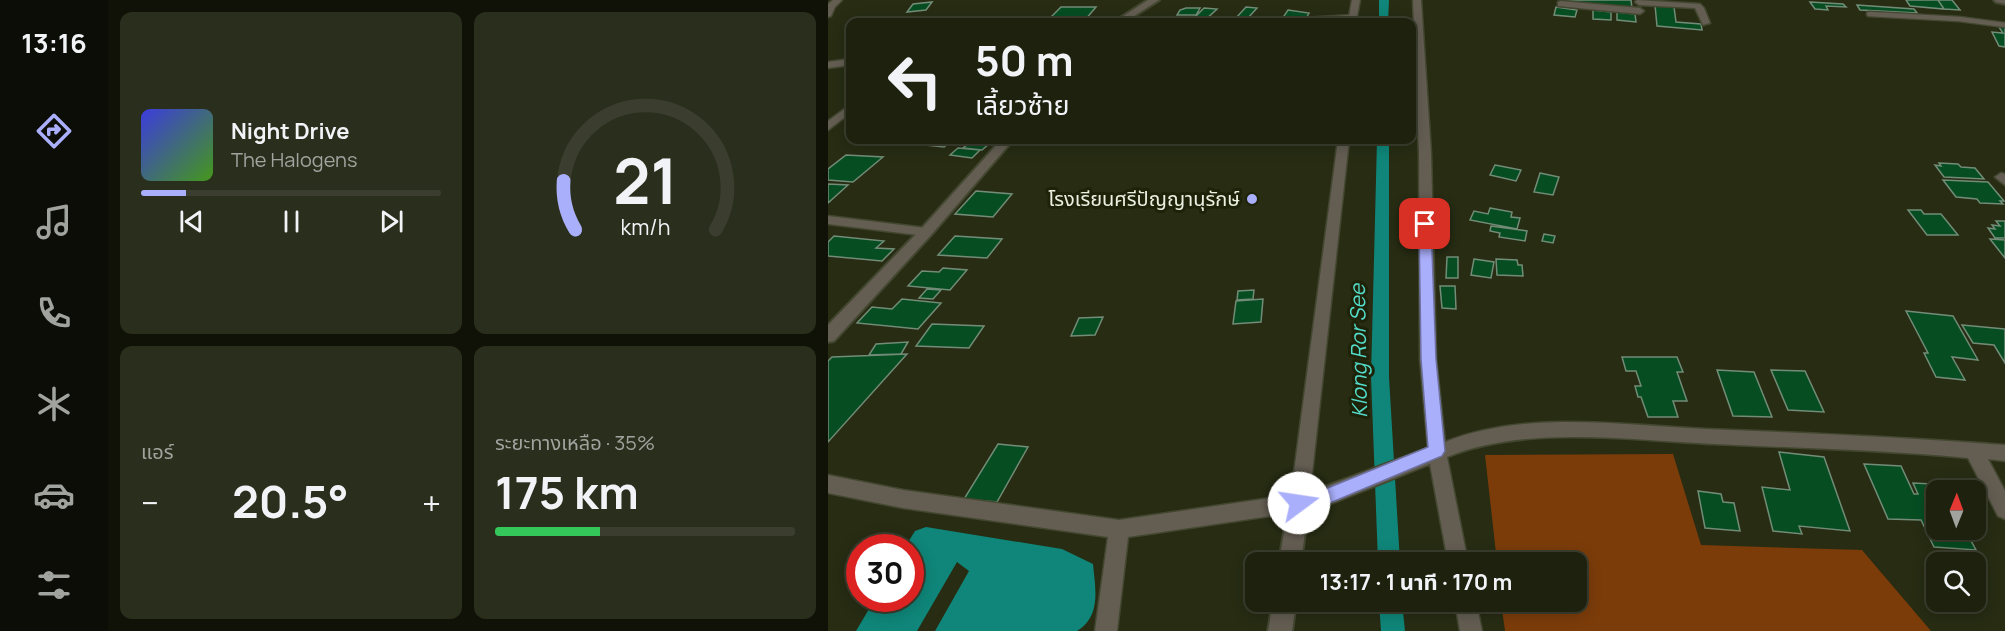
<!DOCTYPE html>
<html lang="th">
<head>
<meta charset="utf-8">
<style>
	body { margin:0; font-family:Manrope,"Noto Sans Thai",sans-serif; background:#2a2e1c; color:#f1f3f6; height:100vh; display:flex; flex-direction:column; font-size:22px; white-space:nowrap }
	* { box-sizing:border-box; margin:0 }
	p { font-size:20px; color:#a0a39e }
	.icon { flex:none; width:33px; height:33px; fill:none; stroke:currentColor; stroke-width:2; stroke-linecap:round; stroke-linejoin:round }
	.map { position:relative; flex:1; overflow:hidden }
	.sheet { display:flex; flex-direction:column; gap:12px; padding:12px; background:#101208; width:720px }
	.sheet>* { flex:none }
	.top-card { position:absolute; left:18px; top:18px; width:570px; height:126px; border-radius:12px; box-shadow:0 3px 15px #0003,0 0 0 2px #3b3e2e; background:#1d210e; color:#f1f3f6; overflow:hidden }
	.needle { width:39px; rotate:1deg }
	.fabs { position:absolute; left:1098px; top:480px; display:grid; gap:12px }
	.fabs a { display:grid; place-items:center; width:60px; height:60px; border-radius:12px; background:#1d210e; box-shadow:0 3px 15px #0003,0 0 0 2px #3b3e2e; font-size:30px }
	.speed { position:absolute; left:18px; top:534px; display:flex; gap:12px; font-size:30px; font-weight:700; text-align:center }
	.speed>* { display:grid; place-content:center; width:78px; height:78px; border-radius:50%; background:#1d210e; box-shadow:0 3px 15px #0003,0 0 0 2px #3b3e2e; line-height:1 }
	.speed .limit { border:9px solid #d22; background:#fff; color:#111 }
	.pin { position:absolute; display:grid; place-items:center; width:51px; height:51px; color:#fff; margin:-26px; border-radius:12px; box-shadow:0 3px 9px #0006 }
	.me { position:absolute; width:66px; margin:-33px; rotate:76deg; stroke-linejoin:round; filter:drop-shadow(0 0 4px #0008) }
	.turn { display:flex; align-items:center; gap:21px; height:126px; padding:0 30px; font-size:27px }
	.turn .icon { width:78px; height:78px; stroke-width:2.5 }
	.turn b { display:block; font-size:42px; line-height:51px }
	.big { font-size:45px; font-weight:700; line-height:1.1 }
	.sheet .tile { flex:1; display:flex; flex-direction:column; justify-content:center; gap:9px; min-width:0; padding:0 21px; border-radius:12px; background:#2a2e1c }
	.sheet .dial { align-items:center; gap:0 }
	.dial svg { height:156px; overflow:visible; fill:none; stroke:#3b3e2e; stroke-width:7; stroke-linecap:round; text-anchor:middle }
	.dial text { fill:#f1f3f6; stroke:none }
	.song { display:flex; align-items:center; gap:18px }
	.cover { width:72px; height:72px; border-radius:9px; background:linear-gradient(135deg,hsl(240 70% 55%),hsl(100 70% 35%)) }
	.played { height:6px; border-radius:3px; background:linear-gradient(90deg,#aaaffb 15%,#3b3e2e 15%) }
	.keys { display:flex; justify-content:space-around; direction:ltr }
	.heat { display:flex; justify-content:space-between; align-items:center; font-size:33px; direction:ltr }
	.charge { height:9px; border-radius:4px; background:linear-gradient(90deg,#34c759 35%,#3b3e2e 0) }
	.sheet .tiles { flex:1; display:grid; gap:12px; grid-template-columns:repeat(2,1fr) }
	.trip { position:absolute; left:417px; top:552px; width:342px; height:60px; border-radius:12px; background:#1d210e; box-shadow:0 3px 15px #0003,0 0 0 2px #3b3e2e; font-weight:700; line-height:60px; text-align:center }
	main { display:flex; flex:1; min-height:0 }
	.tabs { display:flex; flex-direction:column; width:108px; justify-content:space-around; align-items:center; background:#0c0d06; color:#a0a39e }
	.tabs .icon { width:42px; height:42px }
	.tabs .selected { color:#aaaffb }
	.tabs b { font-size:27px; color:#f1f3f6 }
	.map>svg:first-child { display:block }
	.green { fill:#7b3c0a }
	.water { fill:#0f8679 }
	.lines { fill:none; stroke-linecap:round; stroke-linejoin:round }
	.canal { fill:#0f8679; fill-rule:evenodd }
	.building { fill:#064d22; stroke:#738c77; stroke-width:1.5 }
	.service-casing { stroke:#434730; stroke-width:7 }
	.minor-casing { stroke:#434730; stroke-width:3 }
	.tertiary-casing { stroke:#434730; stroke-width:4 }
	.service { stroke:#635d52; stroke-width:4.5 }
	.minor { fill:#635d52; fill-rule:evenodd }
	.tertiary { fill:#635d52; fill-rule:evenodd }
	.route { fill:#aaaffb; stroke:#6e72a3; stroke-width:1.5 }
	.poi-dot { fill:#aaaffb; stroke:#1e2209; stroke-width:2 }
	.labels { text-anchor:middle; stroke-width:6; stroke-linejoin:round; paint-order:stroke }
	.poi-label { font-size:20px; fill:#ecf0e0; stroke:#1e2209; text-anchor:end }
	.water-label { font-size:21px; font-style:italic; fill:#54dcca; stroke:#1e2209 }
</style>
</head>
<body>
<main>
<nav class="tabs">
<b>13:16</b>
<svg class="icon selected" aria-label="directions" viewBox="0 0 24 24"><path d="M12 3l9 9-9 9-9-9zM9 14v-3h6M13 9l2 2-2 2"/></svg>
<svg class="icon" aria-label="music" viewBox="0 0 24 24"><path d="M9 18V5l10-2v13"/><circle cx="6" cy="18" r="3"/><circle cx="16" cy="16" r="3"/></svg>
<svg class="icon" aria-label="phone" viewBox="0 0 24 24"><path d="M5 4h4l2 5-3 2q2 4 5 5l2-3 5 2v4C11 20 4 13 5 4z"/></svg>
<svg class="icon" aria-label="climate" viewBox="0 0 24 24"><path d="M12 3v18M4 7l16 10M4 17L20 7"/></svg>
<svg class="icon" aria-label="car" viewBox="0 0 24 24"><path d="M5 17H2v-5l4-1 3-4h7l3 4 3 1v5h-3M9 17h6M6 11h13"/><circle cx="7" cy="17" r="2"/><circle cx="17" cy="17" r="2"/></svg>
<svg class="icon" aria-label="filters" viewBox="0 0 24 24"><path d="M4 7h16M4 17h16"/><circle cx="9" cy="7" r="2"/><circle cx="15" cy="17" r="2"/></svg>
</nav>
<section class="sheet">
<div class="tiles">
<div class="tile">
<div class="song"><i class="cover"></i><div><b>Night Drive</b><p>The Halogens</p></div></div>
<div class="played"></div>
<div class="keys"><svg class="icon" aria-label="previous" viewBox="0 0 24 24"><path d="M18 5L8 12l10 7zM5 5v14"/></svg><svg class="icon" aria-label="pause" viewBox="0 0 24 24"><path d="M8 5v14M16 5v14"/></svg><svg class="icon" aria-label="next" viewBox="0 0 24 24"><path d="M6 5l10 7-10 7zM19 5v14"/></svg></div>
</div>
<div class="tile dial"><svg viewBox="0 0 100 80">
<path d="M14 69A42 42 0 1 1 86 69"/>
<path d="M14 69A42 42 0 0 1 8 44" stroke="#aaaffb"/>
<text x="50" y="56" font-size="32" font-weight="700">21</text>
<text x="50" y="72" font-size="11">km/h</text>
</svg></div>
<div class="tile"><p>แอร์</p>
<div class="heat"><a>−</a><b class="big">20.5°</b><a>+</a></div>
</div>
<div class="tile"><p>ระยะทางเหลือ · 35%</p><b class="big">175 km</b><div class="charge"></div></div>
</div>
</section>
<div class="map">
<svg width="1177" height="631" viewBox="0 0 1177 631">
	<rect width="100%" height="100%" fill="#272c13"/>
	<path class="green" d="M845,454l28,91 161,5 69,81h-426l-4,-29h75v-40h-79l-12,-107z"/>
	<path class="water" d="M98,527l136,22 31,15c2,23 9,52 -16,67h-142l34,-60 -12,-9 -40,69h-61l19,-32 35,-1v-50l-5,-1 10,-16z"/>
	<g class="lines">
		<path class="canal" d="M551,0h10l-1,22h-9z
			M549,140h12v237l11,185h-22l-7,-185z
			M551,602h23l3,29h-24z"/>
	</g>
	<path class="building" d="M736,0h67l1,8 -68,-6z
		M1078,0h32l6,9 -34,-3z
		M1110,0h14l8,10 -16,-1z
		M104,2l-6,8 -19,2 6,-8z
		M982,2l33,2 3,3 -20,-1 2,4 -13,-1z
		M827,5l19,2 2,15 25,2 1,6 -45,-4z
		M1029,5l57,4 3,4 -57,-3z
		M233,7h35l-11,13 -36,-1z
		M418,7l11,1 -10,11 -11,-1z
		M728,7l21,3 -2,7 -21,-2z
		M358,8h14l-4,7h-19l3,-5z
		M376,8l13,1 -14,13h-13z
		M460,10l21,3 -5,9h-24z
		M765,10l18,2v8l-18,-1z
		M789,12l18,2 1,8 -19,-2z
		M1171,27h6v20l-6,-1 -7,-14 11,1z
		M104,140h21l-9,7 -19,-2z
		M144,141l18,2 -8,7 -19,-2z
		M130,148l22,2 -8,8 -22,-3z
		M18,155l37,2 -30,25 -25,-2v-11z
		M1111,163l19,1 3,3 14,1 9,11 -40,-2 -9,-12 6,1z
		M667,165l26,5 -5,11 -26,-6z
		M712,173l19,4 -6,18 -19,-3z
		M1115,180l45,2 16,19h-4l3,3 -23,-1 -3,-4 -21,-2z
		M0,184l20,1 -20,18z
		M148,191l36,3 -19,23 -38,-3z
		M662,208l22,4 -1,5 9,1 -3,11 -47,-9 4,-9 14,3z
		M1080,210h13l3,4h17l17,21h-31z
		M1168,221h9v17h-10l-7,-10 7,1 -3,-4 8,1z
		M663,226l36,5 -2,10 -26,-4 1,-4 -10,-2z
		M716,234l11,2 -2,7 -11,-2z
		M6,236l50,5 -8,7 18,1 -12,12 -54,-5v-14z
		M127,236l47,3 -15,19 -49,-3z
		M1162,239l15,1v18z
		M619,257h11v21h-12z
		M646,259l20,3 -3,16 -20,-3z
		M668,259l21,1 1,5h4l1,11 -26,-1z
		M115,268l24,2 -17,20 -42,-4 14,-15 17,1z
		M612,286h15l1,23 -14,-1z
		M99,289l14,1 -8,9 -14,-1z
		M426,290l-1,9 -16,1 1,-9z
		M74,299l39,4 -23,26 -61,-6 15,-16 20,2z
		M435,299l-2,23 -28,2 3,-23z
		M1078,311l47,5 25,44 -26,-3 13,23 -29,-3 -12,-24h4z
		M275,317l-8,18 -24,1 8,-18z
		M104,324l52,2 -15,22 -53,-2z
		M1134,325l43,4v34l-11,-18 -21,-2z
		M80,342l-7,12 -32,1 7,-11z
		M79,354l-79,88v-81l4,-4z
		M794,357h55l6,15h-6l10,29h-14l5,16h-30l-7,-20h-3l-3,-11h6l-5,-15h-10z
		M889,370l37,2 18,45 -39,-1z
		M943,370l34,1 19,41 -36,-2z
		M170,444l30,3 -31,55 -33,-3z
		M951,452l45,5 26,74 -51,-5 3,8 -29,-3 -11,-44 28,3z
		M1036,464l37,2 13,28h4l-5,-11 20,1 3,8v38h29l11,20 -42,-3 -13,-27 -33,-1z
		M870,491l23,3 2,8 11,1 6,28 -35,-3z"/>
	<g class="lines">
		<defs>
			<path id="service" d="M1041,14l90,5 46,6
				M476,20l49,-3"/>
			<path id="minor" d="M5,0h9l-7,7 -4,9 -3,1v-13z
				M524,0h8l-4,22h-8z
				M585,0h8l10,153 5,206 9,83c81,-32 176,-17 261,-13 100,4 200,8 299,16v16l-17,-2 17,32v28l-7,-3 -30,-58c-85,-8 -170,-10 -255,-14 -84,-4 -186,-19 -266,13l21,105h-20l-18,-98 -112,45 -190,28 -11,94h-22l13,-94 -205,-29 -75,-15v-18l75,15 216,30 172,-25 47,-355h11l-39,352 118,-44 -8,-89 -1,-206z
				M809,0l63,4 4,4 6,15 -7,2 -8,-17 -56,-3 -4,-3z
				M733,1l79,7 4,3 -4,3 -82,-8v-4z
				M216,19h12l4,3h-20z
				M22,59v6l-22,3v-6z
				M22,105v8l-22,17v-9z
				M1173,173l4,1v11l-10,-8z
				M0,216l98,12 7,4 -7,4 -98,-12z
				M627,602h21l6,29h-22z"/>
			<path id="tertiary" d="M320,0h11l-34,22h-11z
				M1166,0h11v4l-9,-2z
				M173,140h12l-82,95 -97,106 -6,1v-17l93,-96z
				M471,493l7,3 3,7 -8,59h-22l10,-59 3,-7z
				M445,602h23l-4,29h-24z"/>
		</defs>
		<use href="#service" class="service-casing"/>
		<use href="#minor" class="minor-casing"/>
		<use href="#tertiary" class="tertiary-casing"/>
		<use href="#service" class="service"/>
		<use href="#minor" class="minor"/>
		<use href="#tertiary" class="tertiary"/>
	</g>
	<path class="route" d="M597,220l6,4 5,135 9,92 -3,5 -124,52 -19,3 -6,-2 -2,-6 2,-5 25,-6 110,-45 -7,-88 -2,-135z"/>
	<circle class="poi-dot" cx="424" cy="199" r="6"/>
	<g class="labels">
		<g class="poi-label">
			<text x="412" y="206">โรงเรียนศรีปัญญานุรักษ์</text>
		</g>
		<g class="water-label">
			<text transform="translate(531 351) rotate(-91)" y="7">Klong Ror See</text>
		</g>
	</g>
</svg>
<div class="fabs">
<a><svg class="needle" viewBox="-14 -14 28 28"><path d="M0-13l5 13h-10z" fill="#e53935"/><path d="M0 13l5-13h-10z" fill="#a0a39e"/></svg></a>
<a><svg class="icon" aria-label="search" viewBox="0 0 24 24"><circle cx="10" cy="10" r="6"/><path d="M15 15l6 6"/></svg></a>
</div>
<div class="speed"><div class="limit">30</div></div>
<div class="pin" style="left:597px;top:224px;background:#d93025"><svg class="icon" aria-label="arrive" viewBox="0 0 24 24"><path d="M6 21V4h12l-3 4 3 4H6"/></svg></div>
<svg class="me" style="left:471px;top:503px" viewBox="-20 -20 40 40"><circle r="19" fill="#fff"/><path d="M0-13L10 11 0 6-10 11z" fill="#aaaffb"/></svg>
<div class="trip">13:17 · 1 นาที · 170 m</div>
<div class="top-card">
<div class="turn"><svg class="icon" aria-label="left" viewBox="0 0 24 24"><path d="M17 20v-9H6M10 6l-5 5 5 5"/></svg><div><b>50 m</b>เลี้ยวซ้าย</div></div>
</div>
</div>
</main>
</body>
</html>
